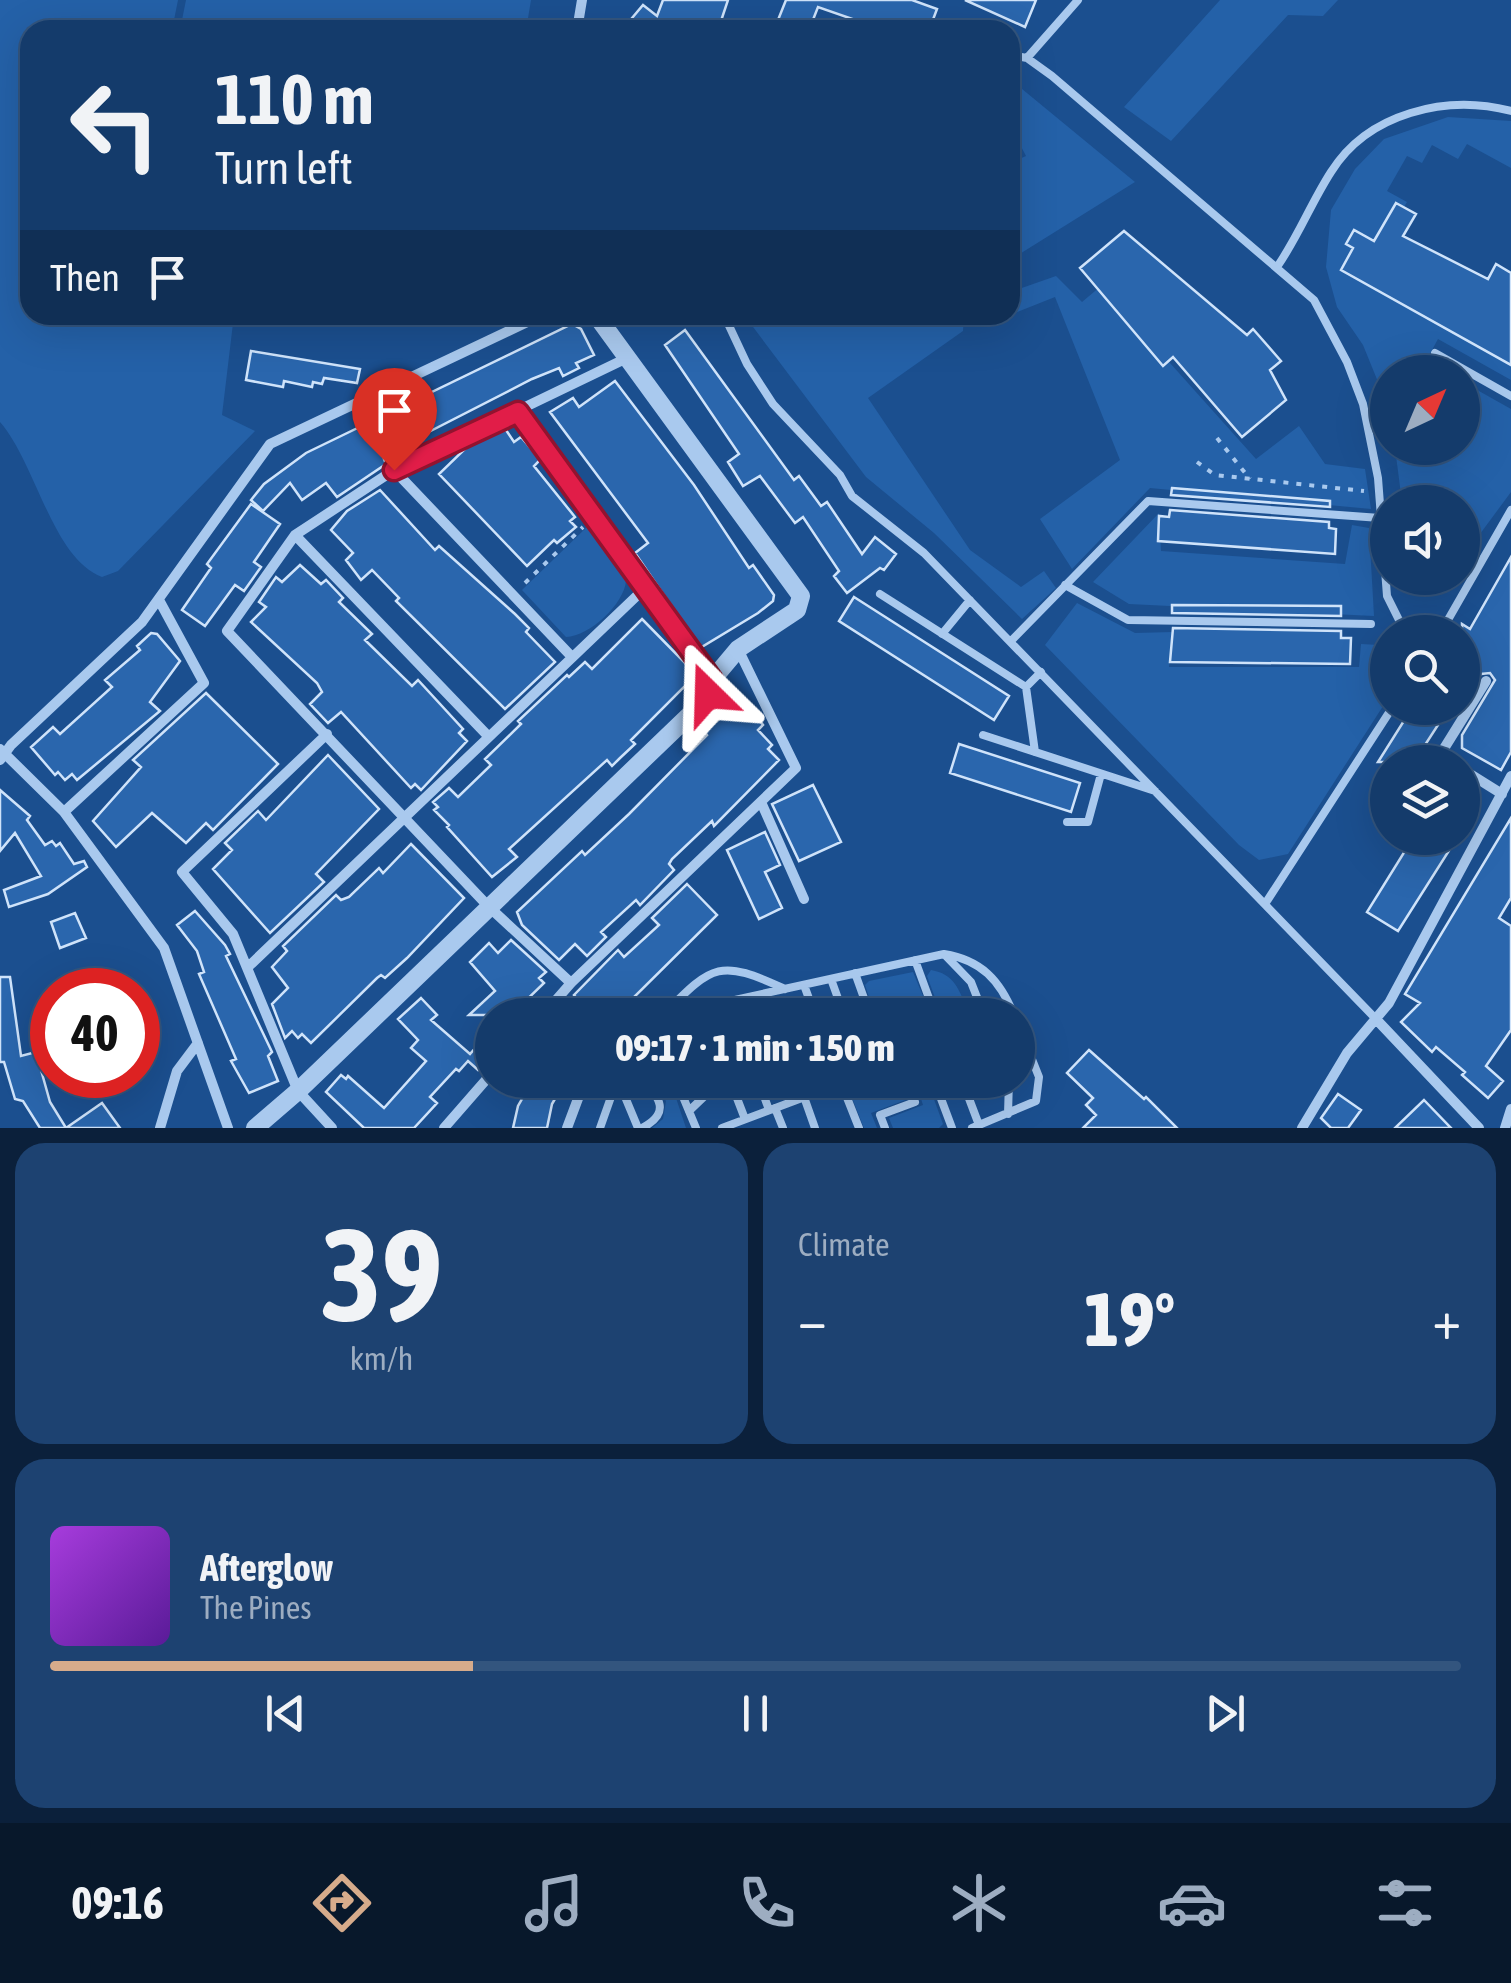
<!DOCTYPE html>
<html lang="en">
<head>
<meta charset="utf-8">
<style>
	body { margin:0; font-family:"Asap Condensed",sans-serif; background:#1d4271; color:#f1f3f6; height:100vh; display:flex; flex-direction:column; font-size:38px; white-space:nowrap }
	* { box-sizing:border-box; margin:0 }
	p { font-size:32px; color:#9dadc1 }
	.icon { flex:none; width:55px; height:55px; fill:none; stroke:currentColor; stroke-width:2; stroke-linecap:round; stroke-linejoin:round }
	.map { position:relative; height:1128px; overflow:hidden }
	.drawer { display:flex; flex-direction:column; gap:15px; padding:15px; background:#0b203b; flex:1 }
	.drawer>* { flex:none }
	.top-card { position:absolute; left:20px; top:20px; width:1000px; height:305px; border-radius:30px; box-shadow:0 10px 40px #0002,0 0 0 2px #33557e; background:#143b6b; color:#f1f3f6; overflow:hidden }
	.needle { width:65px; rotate:44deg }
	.fabs { position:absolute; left:1370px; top:355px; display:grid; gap:20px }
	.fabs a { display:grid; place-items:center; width:110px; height:110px; border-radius:50%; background:#143b6b; box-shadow:0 10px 40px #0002,0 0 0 2px #33557e; font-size:50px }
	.speed { position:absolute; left:30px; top:968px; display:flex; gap:20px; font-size:50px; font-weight:700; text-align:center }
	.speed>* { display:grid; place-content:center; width:130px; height:130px; border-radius:50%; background:#143b6b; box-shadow:0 10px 40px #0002,0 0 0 2px #33557e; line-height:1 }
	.speed .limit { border:15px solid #d22; background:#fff; color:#111 }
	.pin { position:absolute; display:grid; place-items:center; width:85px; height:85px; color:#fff; margin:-102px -42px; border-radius:50% 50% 50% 0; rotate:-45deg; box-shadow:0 0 10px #0007 }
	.pin .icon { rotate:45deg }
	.me { position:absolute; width:110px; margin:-55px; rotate:338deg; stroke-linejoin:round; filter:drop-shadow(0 0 8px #0008) }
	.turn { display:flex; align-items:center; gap:35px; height:210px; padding:0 30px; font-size:45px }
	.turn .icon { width:130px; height:130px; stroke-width:2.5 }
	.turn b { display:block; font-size:70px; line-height:85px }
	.then { display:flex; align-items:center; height:95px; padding:0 30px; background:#0003; gap:20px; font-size:38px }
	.big { font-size:75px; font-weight:800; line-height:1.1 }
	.drawer .tile { flex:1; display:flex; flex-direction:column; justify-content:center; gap:15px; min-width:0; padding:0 35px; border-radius:30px; background:#1d4271 }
	.drawer .dial { align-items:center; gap:0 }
	.dial b { font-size:130px; line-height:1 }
	.song { display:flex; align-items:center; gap:30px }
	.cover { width:120px; height:120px; border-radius:15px; background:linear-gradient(135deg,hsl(280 70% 55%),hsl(270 70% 35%)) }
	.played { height:10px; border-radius:5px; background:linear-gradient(90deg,#d6ab8b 30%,#33557e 30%) }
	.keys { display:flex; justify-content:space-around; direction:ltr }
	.heat { display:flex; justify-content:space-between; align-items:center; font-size:55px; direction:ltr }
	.drawer .tiles { flex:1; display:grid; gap:15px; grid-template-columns:1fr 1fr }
	.tile:last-child { grid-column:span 2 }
	.trip { position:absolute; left:475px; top:998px; width:560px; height:100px; border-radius:50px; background:#143b6b; box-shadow:0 10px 40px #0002,0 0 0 2px #33557e; font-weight:800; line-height:100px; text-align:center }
	.tab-bar { display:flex; height:160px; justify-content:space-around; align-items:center; background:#08182b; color:#9dadc1 }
	.tab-bar .icon { width:70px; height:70px }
	.tab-bar .selected { color:#d6ab8b }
	.tab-bar b { font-size:45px; color:#f1f3f6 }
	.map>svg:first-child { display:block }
	.green { fill:#2461a8 }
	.building { fill:#2a66ad; stroke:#cfe3fa; stroke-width:2.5 }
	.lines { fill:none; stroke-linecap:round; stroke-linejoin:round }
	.path { stroke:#a9c9ee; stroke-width:4; stroke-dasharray:5 8; stroke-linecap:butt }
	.service { stroke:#a9c9ee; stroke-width:8 }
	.minor { stroke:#a9c9ee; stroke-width:10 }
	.tertiary { stroke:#a9c9ee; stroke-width:18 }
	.route-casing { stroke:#92132f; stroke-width:25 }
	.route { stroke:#e11d48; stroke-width:18 }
</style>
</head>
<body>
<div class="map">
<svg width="1511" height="1128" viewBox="0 0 1511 1128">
	<rect width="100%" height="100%" fill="#1b4f8f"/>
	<path class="green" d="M0,0h178l-6,30h-142v285h204l-12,100 33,16 -137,140 -16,6c-50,-19 -66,-114 -102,-155z
		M186,0h345l-5,30h-346z
		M1220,0h118l-15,16 -35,-1 -117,126 -47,-34z
		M1010,79l125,103 -125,78v-97l16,-7 -16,-31z
		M1448,117l63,4v47l-44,-24 -9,15 -26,-14 -10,18 -15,-7 -20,35 20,11 -24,40 128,72v66l-73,-41 -12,22 20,11h-58l-1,32 -24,-59 -26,-38 -11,-40 5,-57 24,-41 29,-30z
		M1056,276l26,26 19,-16 155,173 43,-33 26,38 40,5 6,40 -221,-21 -78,81 -32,-50 80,-59 -65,-163 -40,16 -5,-4v-17z
		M744,315h220l-1,16 -95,67 102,152 51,37 23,-16 12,17 -34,31 -88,-86 -68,-56z
		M1463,382l48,27v83l-48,65 -1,-55h-60l-7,-54h67z
		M1159,513l2,38 184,13 7,-39 17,3 5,88 -245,-12 -36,-22z
		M588,526l38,55c-2,23 -36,55 -60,56l-44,-47z
		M1077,603l58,30 38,-1 -4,35h190l2,-23 18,1 6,58 -97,151 -29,6 -20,-15 -194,-200z
		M931,970c23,4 28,19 36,39l-2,6h-58l30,-12 -10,-27z
		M913,972l10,24 -33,15v4h-6l-5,-13 -8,1 -6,-18 4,-4z
		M647,1080h23l16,48h-34l11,-9 3,-18z
		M884,1080h17l7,19 -37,14 6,15h-13l-14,-35z
		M915,1080h12l16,44 -4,4h-46l-4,-10 34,-13z"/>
	<path class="building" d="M663,0h65l-10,30h-96l21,-25 14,11z
		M786,0h126l25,9 -6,16 -7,-2 -2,7h-38l-66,-23 -9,23h-35z
		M965,0h71l-11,27z
		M1396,203l20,11 -13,22 85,43 8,-15 15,9v92l-170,-95 12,-22 -7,-4 8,-14 20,11z
		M1124,231l123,104 6,-6 28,32 -11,9 16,30 -44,37 -69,-80 -10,9 -83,-98z
		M572,324l9,5 13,26 -18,8 3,5 -16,8 -4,-8 -27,11 -117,60 2,4 -33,16 2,5 -49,33 -11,-14 -24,17 -12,-17 -27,28 -12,-11 13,-16 42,-31z
		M685,330l109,150 5,-4 22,30 6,-4 35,52 13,-17 21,17 -12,16 -4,-2 -33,25 -13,-17 5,-5 -36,-54 -8,6 -35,-47 -17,10 -15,-24 11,-8 -74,-109z
		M251,351l109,18 -3,14 -33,-5 -2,6 -9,-2 -1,5 -28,-6 -1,6 -37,-7z
		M615,381l79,104 55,83 4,-3 21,30 -1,6 -15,12 -58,35 -65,-95 13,-10 -98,-131 23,-14 6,9z
		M504,427l10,15 7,-5 13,15 6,8 -6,6 41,51 -5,4 6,6 -19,16 -3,-3 -27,26 -88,-92 32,-31z
		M1172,488l158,13v6l-159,-12z
		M380,490l55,60 4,-4 76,68 14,14 -3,4 29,30 -50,47 -109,-108 3,-3 -27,-28 -11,10 -15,-20 7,-7 -22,-23 16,-19z
		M251,504l29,20 -26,38 7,5 -17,24 -9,-6 -30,41 -23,-16 29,-42 -4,-4z
		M1170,510l159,12v6l7,1 -1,25 -177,-13 1,-25 10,1z
		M1511,557v195l-10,18 -39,-22v-13l33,-55 -5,-7 -9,1 -19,28v-78l8,5z
		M300,565l21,19 5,-4 17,18 -4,4 33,32 -7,6 47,46 6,-6 45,49 -4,4 8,8 -46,49 -6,-6 -4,4 -70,-76 -13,11 -18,-19 12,-12 -5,-9 -66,-61 15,-15 -7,-5 17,-25 6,5z
		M854,597l155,99 -15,24 -155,-99z
		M1172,605l169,1v10l-169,-3z
		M642,619l51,52 -4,4 4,3 -62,62 4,4 -15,14 -8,8 -5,-6 -98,89 8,8 -25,20 -45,-50 2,-2 -15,-15 4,-3 -5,-5 16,-14 9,9 33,-32 -6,-6 36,-35 -3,-3 49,-46 2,2 16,-15 7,7z
		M1173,628l168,3v7h10l-1,26 -180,-2z
		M151,633l6,1 23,27 -30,41 10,9 -83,69 -5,-6 -7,6 -7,-8 -3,3 -24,-28 22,-20 7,7 52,-47 -7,-7 35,-30 -3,-4z
		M206,693l72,71 -65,66 -7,-7 -20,20 -34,-30 -36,34 -23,-26 48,-54 -8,-7z
		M739,693l24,32 -5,5 14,15 -4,4 11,11 -65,66 -2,-5 -40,38 -3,5 5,6 -34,35 -4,-5 -35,32 5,5 -19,19 -12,-12 -16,16 -37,-35 -5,-13 65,-61 3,4 44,-41 78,-79 -2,-3 21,-19 -4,-4z
		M1412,708h37l-35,54h-36z
		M959,744l121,39 -9,29 -121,-39z
		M328,755l51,54 -63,65 8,8 -54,51 -57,-64 19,-19 -7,-7 33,-32 8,9z
		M813,785l28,57 -42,19 -27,-57z
		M0,790l30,26 -3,4 18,25 7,-4 4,5 4,-3 14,21 10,-3 3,6 -39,27 -39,13 -5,-17 37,-14 -26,-43 -15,18z
		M1511,818v80l-12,20 12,8v104l-25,36 17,15 -15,17 -26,-23 3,-3 -29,-25 -4,5 -31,-30 19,-19 -15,-9z
		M765,832l15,33 -15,7 17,36 -23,11 -32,-69z
		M1413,838h44l-59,93 -31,-19z
		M411,844l53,54 -57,60 -22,20 -4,-3 -4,3 -66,65 -9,-9 -4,4 -6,-7 -7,7 -13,-34 16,-16 -16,-21 15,-16 -4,-5 53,-51 5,5 8,-3 30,-29 4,5z
		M687,884l30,31 -101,100h-47l11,-13 -6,-7 44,-45 6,7 35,-32 -7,-7z
		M195,911l30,34 5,9 -4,2 46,96 -4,4 10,25 -29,12 -18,-32 5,-2 -37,-85 5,-2 -7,-21 -20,-26z
		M75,913l11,25 -26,10 -9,-26z
		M511,940l35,32 -7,6 5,5 -33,32h-42l26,-24 -25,-29 19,-19 9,10z
		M0,977h10l11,79 15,-4 14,50 16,26 36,-25 18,25h-80l-17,-27 -8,-2 -11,-37h-4z
		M421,998l16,17 -6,5 39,34 22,-25v25l-14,16 -10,-9 -9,10 -3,-2 -26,28 7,6 -23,25h-50l-38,-36 15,-17 5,4 2,-3 36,32 42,-47 -15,-13 7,-8 -20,-21z
		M1089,1050l55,49 2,-2 31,31h-94l13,-13 -10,-10 7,-7 -26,-25z
		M533,1080h33l-14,24 -5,24h-34l5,-22z
		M1338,1094l23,16 -13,18h-17l-10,-10z
		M1424,1100l27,28h-56z"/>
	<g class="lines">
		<path class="path" d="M1217,438l33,41
			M1197,462l18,13 149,16
			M525,583l58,-56"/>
		<path class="service" d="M1010,55l17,3 25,18 262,224 33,62 16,42 15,74 9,118 18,36
			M1027,58l51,-58
			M1277,267c21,-30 34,-64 54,-95 37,-59 115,-78 180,-61
			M724,315l23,49 26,40 67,71 12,21 72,57 451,465
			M1435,353l76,43
			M1065,585l63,35 243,4
			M880,594l146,93 15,-15
			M1441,632l70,-122
			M942,634l28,-34
			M1011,641l137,-140 232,17
			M1026,687l9,65
			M983,735l172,56
			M1067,822h21l13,-48
			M1265,904l127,-196
			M944,954c37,6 56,26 70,61
			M855,973l15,42
			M831,979l13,36
			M804,985l11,30
			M766,993l8,22
			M665,1013c48,-49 55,-54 120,-24
			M666,1015l278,-61 27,28 13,33
			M896,1015l34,-14 -15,-41
			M618,1080l20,48
			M642,1080c18,17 29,33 0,48
			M676,1080l20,48
			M730,1080l15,39
			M745,1080l7,5 15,-5
			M798,1080l17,48
			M840,1080l19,48
			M934,1080l18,48
			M962,1080l17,45
			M760,1085l9,25
			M775,1108l8,20
			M689,1111l23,-22 -4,-9
			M1008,1114l1,-34
			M600,1128l17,-48
			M722,1128l128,-48
			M885,1128l-5,-13 35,-13 -9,-22
			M972,1128l64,-27 3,-24 -21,-53"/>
		<path class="minor" d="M577,30l5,-30
			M518,412l194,268
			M394,470l178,187
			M295,535l194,202
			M327,734l-145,138 51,62 65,157 34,37
			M0,749l64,63 100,136 64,180
			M0,760l11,-15 131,-123 128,-178 272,-129
			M1452,762l-12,-7 46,-74
			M1462,769l40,25
			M761,802l43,97
			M64,812l140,-129 -45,-83
			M248,967l397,-379
			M571,983l-83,-77 -261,-275 68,-96 99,-65 233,-112
			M543,1015l28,-32 225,-215 -58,-119
			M1375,1018l104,110
			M160,1128l17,-57 21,-28
			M444,1128l48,-55
			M567,1128l18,-48
			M1302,1128l45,-75 42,-50 122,-227
			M1505,1128l6,-19"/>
		<path class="tertiary" d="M255,1128l43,-37 402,-386 12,-25 26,-31 59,-39 4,-14 -205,-281"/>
	</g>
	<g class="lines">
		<defs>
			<path id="route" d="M394,470l124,-58 194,268 -4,14"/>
		</defs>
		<use href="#route" class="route-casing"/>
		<use href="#route" class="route"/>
	</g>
</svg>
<div class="fabs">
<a><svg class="needle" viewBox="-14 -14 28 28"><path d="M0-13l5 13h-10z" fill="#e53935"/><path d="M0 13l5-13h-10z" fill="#9dadc1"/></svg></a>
<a><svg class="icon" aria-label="sound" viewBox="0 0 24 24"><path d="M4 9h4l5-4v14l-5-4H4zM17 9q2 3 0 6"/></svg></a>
<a><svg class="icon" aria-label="search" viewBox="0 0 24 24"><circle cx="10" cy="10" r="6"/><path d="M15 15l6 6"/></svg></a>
<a><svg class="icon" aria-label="layers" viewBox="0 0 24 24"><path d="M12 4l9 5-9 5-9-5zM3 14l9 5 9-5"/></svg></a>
</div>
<div class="speed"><div class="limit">40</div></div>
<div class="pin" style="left:394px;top:470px;background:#d93025"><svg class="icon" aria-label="arrive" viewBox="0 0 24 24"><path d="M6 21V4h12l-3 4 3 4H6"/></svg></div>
<svg class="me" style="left:708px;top:694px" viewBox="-20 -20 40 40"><path d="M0-17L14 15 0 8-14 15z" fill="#e11d48" stroke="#fff" stroke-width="4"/></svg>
<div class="trip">09:17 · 1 min · 150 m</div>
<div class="top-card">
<div class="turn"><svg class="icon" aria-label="left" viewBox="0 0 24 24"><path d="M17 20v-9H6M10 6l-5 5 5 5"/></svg><div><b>110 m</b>Turn left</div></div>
<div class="then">Then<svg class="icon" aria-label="arrive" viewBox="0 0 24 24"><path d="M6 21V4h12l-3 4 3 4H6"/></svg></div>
</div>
</div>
<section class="drawer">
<div class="tiles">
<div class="tile dial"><b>39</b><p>km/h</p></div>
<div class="tile"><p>Climate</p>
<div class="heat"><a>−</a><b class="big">19°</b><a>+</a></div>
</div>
<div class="tile">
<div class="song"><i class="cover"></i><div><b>Afterglow</b><p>The Pines</p></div></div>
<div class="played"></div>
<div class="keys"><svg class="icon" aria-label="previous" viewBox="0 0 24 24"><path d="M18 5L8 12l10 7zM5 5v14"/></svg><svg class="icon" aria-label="pause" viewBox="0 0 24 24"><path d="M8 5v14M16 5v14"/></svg><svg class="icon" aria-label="next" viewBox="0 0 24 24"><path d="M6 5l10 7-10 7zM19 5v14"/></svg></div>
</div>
</div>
</section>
<nav class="tab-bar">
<b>09:16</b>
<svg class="icon selected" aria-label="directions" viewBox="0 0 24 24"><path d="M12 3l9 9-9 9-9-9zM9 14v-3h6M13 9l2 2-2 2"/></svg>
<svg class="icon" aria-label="music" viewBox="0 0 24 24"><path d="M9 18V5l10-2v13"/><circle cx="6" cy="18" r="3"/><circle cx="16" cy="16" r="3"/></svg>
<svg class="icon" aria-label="phone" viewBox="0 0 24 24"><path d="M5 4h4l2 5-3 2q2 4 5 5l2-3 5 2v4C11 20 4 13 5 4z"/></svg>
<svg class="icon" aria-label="climate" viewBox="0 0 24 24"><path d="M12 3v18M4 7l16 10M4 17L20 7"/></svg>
<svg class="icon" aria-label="car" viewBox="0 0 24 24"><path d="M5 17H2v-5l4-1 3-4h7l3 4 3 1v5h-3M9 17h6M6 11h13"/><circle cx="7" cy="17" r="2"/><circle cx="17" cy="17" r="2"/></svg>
<svg class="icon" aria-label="filters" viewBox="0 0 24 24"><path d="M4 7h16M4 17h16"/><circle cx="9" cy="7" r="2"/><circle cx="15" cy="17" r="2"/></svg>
</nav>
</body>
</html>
